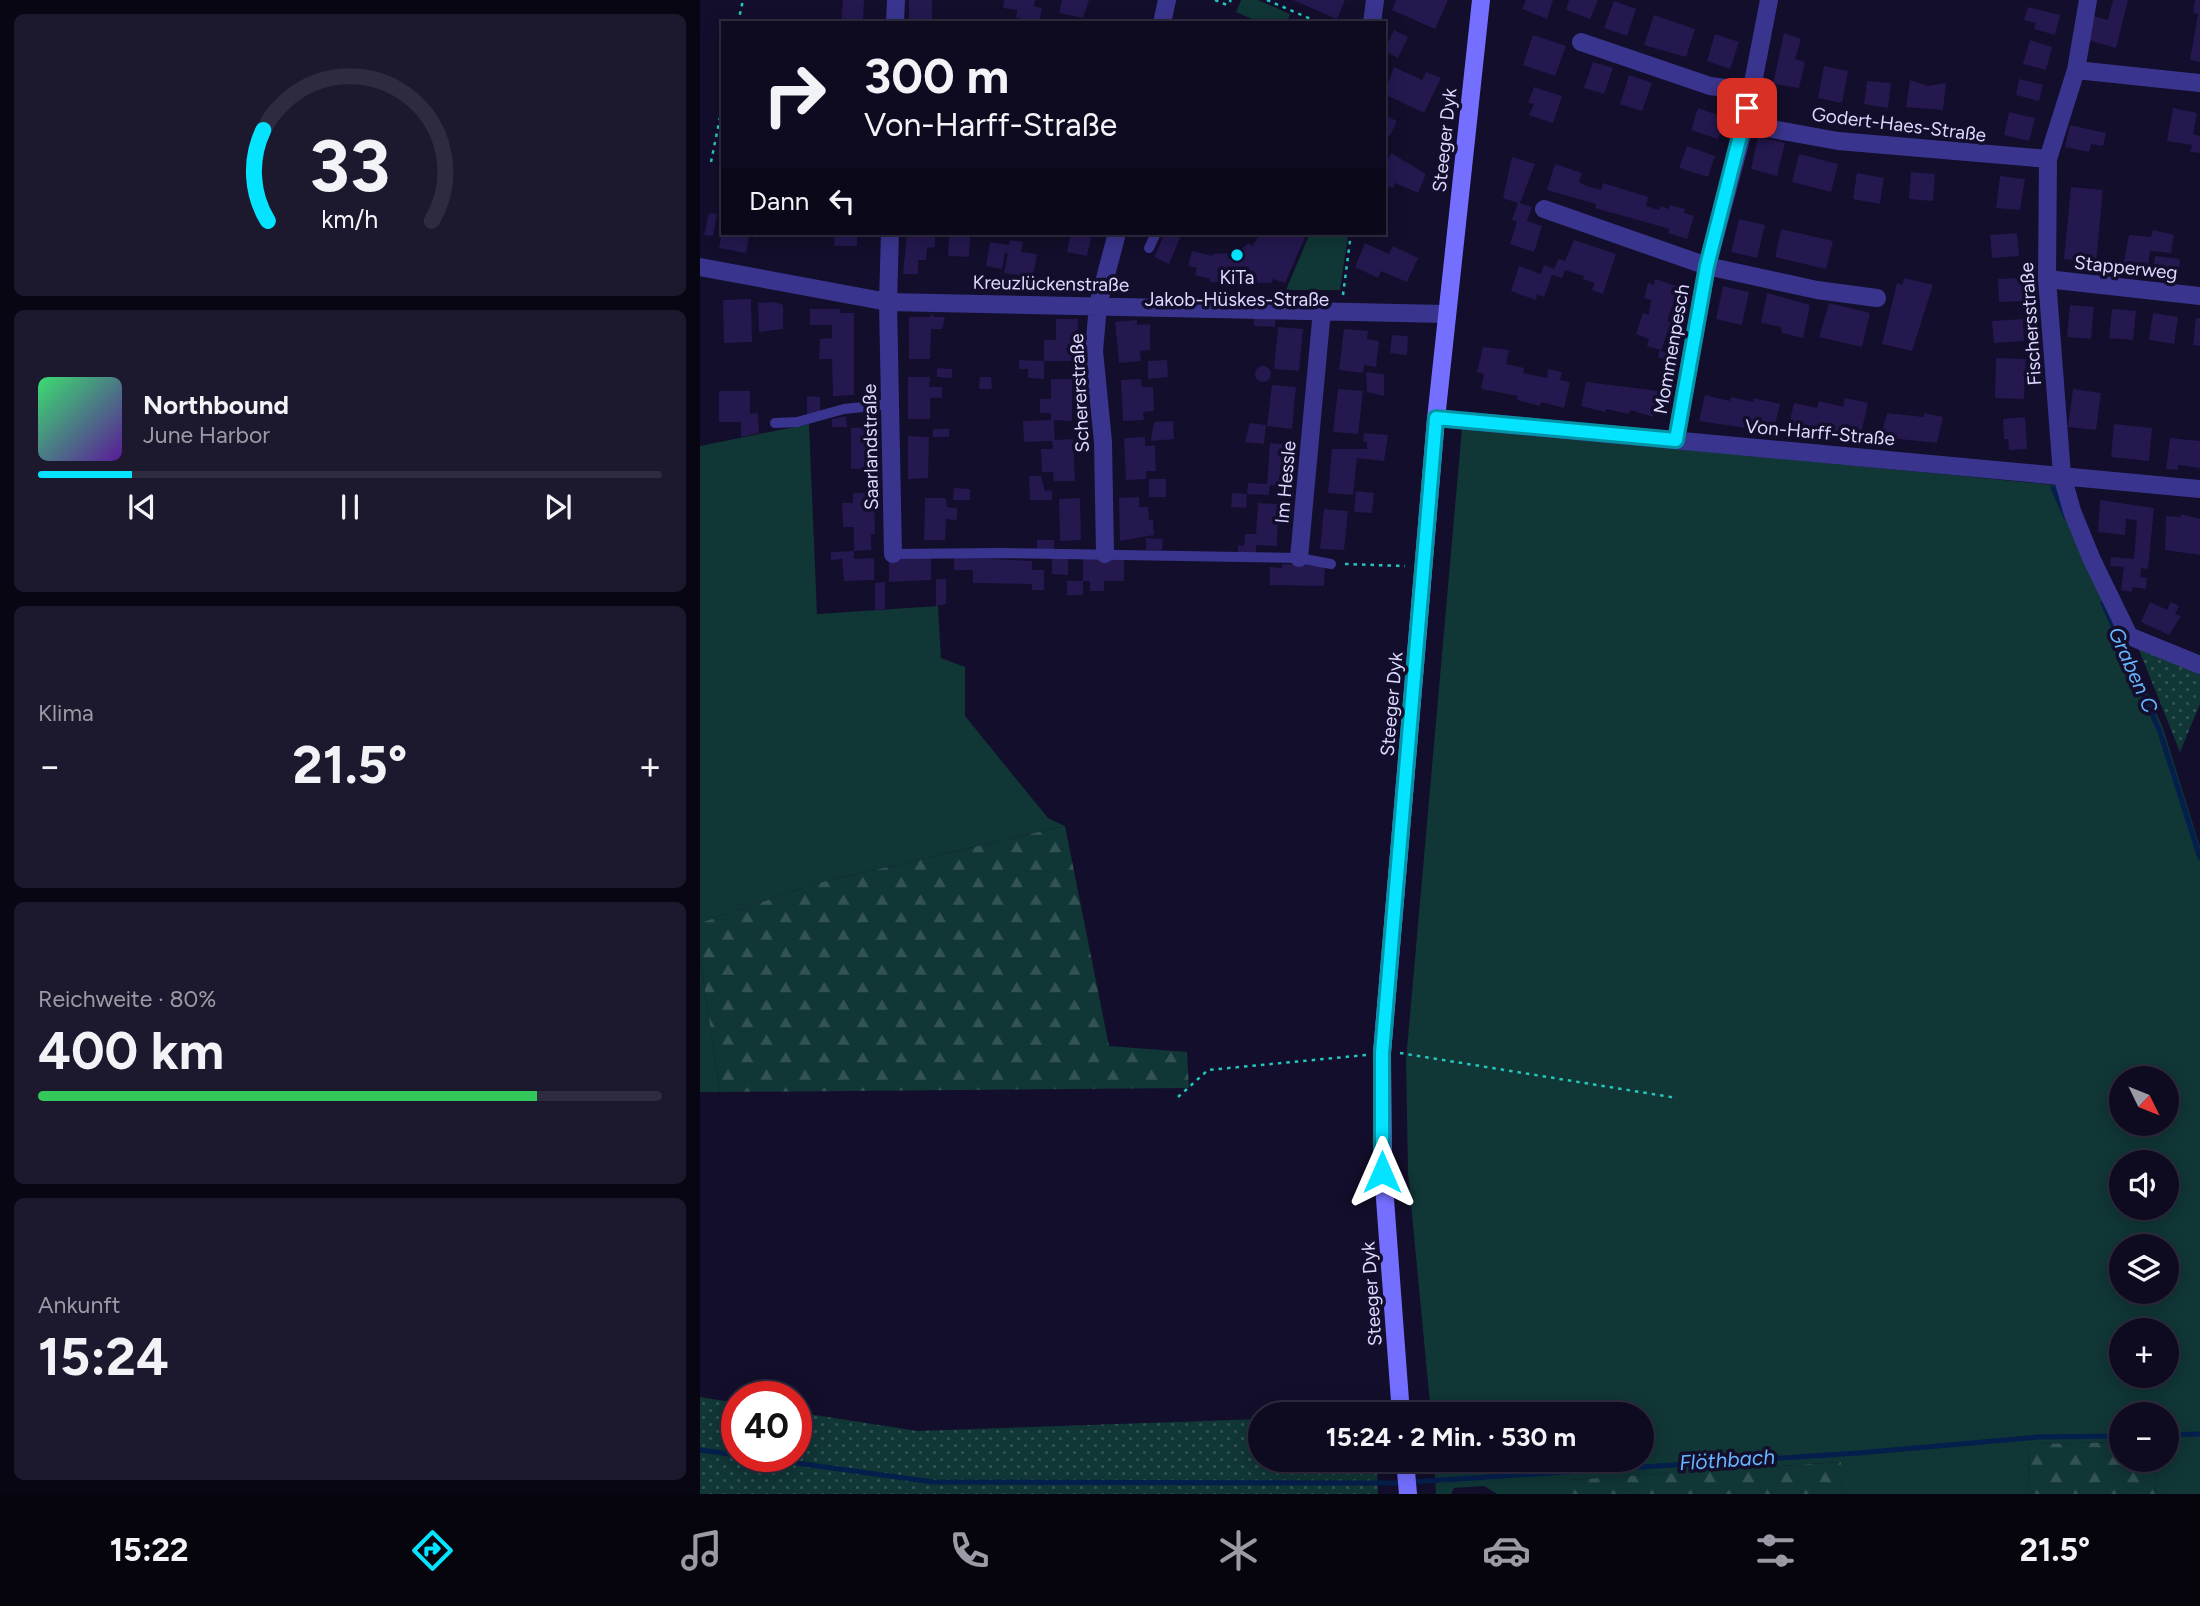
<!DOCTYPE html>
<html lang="de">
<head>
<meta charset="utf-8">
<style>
	body { margin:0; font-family:Figtree,sans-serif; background:#1c182d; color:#f1f3f6; height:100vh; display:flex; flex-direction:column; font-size:26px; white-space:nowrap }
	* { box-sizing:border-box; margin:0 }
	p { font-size:23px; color:#9b9aa5 }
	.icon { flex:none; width:38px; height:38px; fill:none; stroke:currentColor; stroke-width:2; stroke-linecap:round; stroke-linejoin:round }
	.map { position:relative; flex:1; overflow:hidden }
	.drawer { display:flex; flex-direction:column; gap:14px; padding:14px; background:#080612; width:700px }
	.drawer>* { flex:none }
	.guide { position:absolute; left:21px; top:21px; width:665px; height:214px; border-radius:0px; box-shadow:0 4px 18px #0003,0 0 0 2px #2e2b3e; background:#0e0a20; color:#f1f3f6; overflow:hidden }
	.needle { width:46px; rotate:133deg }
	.fabs { position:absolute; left:1409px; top:1066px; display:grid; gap:14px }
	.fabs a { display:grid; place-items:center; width:70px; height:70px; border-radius:50%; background:#0e0a20; box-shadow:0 4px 18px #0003,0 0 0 2px #2e2b3e; font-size:35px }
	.speed { position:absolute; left:21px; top:1381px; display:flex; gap:14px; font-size:35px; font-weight:700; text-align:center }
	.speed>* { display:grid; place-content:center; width:91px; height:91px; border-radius:50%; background:#0e0a20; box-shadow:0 4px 18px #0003,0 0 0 2px #2e2b3e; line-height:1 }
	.speed .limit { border:10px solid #d22; background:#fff; color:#111 }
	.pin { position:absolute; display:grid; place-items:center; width:60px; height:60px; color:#fff; margin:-30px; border-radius:14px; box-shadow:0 4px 10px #0006 }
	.me { position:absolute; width:77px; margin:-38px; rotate:0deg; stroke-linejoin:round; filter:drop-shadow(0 0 5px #0008) }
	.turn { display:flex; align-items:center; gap:24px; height:147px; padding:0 28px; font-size:32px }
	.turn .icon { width:91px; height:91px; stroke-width:2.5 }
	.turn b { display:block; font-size:49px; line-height:60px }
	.then { display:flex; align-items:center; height:66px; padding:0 28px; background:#0003; gap:14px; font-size:26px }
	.big { font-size:52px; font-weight:700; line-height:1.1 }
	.drawer .card { flex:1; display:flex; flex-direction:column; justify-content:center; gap:10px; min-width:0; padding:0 24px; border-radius:10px; background:#1c182d }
	.drawer .dial { align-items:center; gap:0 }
	.dial svg { height:182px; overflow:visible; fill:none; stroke:#2e2b3e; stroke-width:7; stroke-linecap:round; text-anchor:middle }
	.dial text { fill:#f1f3f6; stroke:none }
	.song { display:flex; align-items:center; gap:21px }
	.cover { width:84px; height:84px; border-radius:10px; background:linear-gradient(135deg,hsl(140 70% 55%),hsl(270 70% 35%)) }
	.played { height:7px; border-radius:4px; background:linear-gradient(90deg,#04e3ff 15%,#2e2b3e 15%) }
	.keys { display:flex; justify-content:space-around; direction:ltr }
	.heat { display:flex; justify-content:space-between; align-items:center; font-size:38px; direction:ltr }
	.charge { height:10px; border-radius:5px; background:linear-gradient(90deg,#34c759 80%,#2e2b3e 0) }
	.trip { position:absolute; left:548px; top:1402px; width:406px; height:70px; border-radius:35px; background:#0e0a20; box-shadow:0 4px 18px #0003,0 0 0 2px #2e2b3e; font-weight:700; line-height:70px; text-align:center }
	.menu { display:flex; height:112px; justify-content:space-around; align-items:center; background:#06040d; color:#9b9aa5 }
	.menu .icon { width:49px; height:49px }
	.menu .on { color:#04e3ff }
	.menu b { font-size:32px; color:#f1f3f6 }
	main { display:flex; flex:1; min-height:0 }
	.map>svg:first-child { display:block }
	.grass { fill:#103635; fill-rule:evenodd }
	.forest { fill:url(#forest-firs) }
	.park { fill:url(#park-dots) }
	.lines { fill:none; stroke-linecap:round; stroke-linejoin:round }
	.stream { stroke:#051f4d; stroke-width:5 }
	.building { fill:#24184e }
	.path { stroke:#24c7bf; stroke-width:2.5; stroke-dasharray:3.5 5; stroke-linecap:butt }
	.lane { stroke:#39358e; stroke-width:10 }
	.street { stroke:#39358e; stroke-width:18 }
	.secondary { stroke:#746fff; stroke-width:18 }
	.route-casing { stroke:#0394a6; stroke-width:18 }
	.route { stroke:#04e3ff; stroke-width:12 }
	.poi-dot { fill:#04e3ff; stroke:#130e2b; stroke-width:2.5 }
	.labels { text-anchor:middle; stroke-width:7; stroke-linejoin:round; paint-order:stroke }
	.street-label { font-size:19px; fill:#ddd8ff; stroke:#130e2b }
	.poi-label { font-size:19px; fill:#ddd8ff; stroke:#130e2b }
	.water-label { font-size:21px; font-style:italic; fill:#66b7ff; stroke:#130e2b }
</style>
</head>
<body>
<main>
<section class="drawer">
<div class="card dial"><svg viewBox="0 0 100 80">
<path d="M14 69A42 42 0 1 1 86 69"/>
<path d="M14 69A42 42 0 0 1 12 29" stroke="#04e3ff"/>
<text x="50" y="56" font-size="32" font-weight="700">33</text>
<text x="50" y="72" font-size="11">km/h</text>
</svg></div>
<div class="card">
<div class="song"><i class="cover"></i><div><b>Northbound</b><p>June Harbor</p></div></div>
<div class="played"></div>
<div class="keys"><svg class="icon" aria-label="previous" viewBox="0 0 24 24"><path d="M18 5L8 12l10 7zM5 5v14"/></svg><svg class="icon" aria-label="pause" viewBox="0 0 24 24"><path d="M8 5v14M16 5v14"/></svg><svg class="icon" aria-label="next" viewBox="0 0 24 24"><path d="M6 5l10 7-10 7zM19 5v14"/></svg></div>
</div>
<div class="card"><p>Klima</p>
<div class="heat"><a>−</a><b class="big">21.5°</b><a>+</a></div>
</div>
<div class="card"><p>Reichweite · 80%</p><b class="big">400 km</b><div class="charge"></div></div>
<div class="card"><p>Ankunft</p><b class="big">15:24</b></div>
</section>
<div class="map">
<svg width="1500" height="1494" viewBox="0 0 1500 1494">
	<defs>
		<pattern id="forest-firs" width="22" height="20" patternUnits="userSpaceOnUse" patternTransform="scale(1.75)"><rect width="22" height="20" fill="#103635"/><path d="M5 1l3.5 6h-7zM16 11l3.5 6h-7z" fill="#325253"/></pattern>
		<pattern id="park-dots" width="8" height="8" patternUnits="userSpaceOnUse" patternTransform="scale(1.75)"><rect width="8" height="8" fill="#103635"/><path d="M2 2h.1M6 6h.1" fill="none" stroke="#325253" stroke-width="1.8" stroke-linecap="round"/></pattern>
	</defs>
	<rect width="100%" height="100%" fill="#130e2b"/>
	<path class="grass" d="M541,0h17l32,14 -3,9h-26l-25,-11z
		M610,233l38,3 -8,54h-54z
		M109,424l8,190 121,-8 3,52 24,9v49l83,102 17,8 -247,57 -118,40v-477z
		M762,428l593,57 108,243 37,119v647h-45l2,-34h9v-46h-45v28l-93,2 1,50h-187l-2,-32 -270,18v14h-73l-13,-8 -30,2 -3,6h-15l-2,-34h208v-46h-211l-23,-241 -2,-113zM1421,1078h45v46h-45zM1421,1162h45v46h-45zM1421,1246h45v46h-45zM1421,1330h45v46h-45z
		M0,958l20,134h-20z"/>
	<path class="forest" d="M365,826l44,220 78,6 2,36 -469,4 -20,-134v-35l118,-40z
		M1421,1442v18h36l-2,34h-126l-1,-50z
		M1141,1462l1,32h-272l-1,-14z"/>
	<path class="park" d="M1437,645l63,27v32l-20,48z
		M0,1397l37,6v53h59v-44l121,19 343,-12v41h117l1,34h-678z"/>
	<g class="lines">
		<path class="stream" d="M1353,488l13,29
			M1403,603l57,129 40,126
			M1466,1435l34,-1
			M0,1450l37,5
			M46,1456l187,26 462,1 463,-30 181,-16 82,-1"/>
	</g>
	<path class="building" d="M143,0h21l-1,23h-22z
		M209,0h23v20l8,-1v4h-31z
		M304,0h31l-1,6 8,2 -3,15 -23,-5 1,-8 -14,-2z
		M362,0h27l-6,18 -24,-5z
		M593,0h52l-8,19z
		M696,0h52l-13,29 -43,-19z
		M826,0h27l-6,19 -25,-10z
		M869,0h29l-8,19 -24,-9z
		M1413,0h15l-12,48 -28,-8 6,-24 14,4z
		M1495,0h5v62l-10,-2 8,-46 -5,-1z
		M914,1l22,8 -9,27 -23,-8z
		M1328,7l32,8 -5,20 -21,-6 2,-6 -12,-3z
		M954,15l41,14 -9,28 -42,-12z
		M694,30l14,7 -10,21 -14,-7z
		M1084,33l17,6 -6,20 10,3 -6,26 -26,-4z
		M1015,34l24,8 -9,27 -23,-8z
		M833,35l33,11 -11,30 -32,-11z
		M1330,40l22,7 -6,23 -23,-6z
		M893,62l20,6 -9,26 -20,-6z
		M1124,66l24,5 -6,32 -24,-5z
		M694,67l28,13 4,-8 15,6 -17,35 -40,-19z
		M929,75l23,8 -10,28 -22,-7z
		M1319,79l24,6 -4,16 -23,-6z
		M1210,80l18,6 18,-3 -3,27 -37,-3z
		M1167,81l24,2 -3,25 -24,-4z
		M834,87l28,9 -9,27 -24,-8 5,-11 -6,-1z
		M998,108l28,10 -8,21 -27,-9z
		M1473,108l24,5 -4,21 7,2v17l-10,-1 2,-7 -25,-4z
		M1309,112l26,6 -6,23 -25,-6z
		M684,115l13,6 -7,15 -6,-2z
		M1370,125l36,8 -3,13 -12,-2 -2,8 -24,-5z
		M1058,137l27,6 -8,33 -26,-7z
		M987,146l28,10 -7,21 -29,-9z
		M691,153l35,21 -8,19 -23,-10 -2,5 -9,-4v-23l3,1z
		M1099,154l39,10 -7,28 -39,-10z
		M812,157l23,7 -15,39 12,4 -5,14 15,5 -8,26 -24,-8 7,-22 -5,-2 6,-17 -15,-5z
		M855,164l27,9 -3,9 8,4 14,4 2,-7 45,14 -2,9 13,4 2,-4 8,3 1,-4 15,4 -1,4 10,3 -7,23 -19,-6 2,-4 -75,-21 1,-4 -49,-14z
		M1211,172l24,2 -2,27 -24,-2z
		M1157,173l27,5 -4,26 -27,-5z
		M1300,176l25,3 -5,31 -24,-2z
		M1371,187l32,3 -7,72 -32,-3z
		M9,213l8,1 -4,22 -9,-1z
		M1039,219l26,6 -8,33 -26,-6z
		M1081,229l52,12 -7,28 -51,-12z
		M1453,230l21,5 -3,18 -21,-2 -2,17 -25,-3 6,-30 22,2z
		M22,233h37l-1,5 -9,-2 -3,17 -27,-5z
		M135,233h22v13h-23z
		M207,233l28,3v11l-8,1 -1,12h-8v14h-15z
		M371,233h21l-5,23 -20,-4z
		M465,233h17l-13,31 -15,-7z
		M556,233h51l-22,50 -12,-4 -2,4 -61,-1v-3l-15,-4 2,-7 -9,-2 4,-15 20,5 1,-2 14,-1 2,6 11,-4 -3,-3 12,-9 3,3 7,-10z
		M1317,233l2,23 -27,2 -2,-23z
		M249,236l21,1 -1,20 -21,-1z
		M310,240l13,2 -2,10 16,2 -4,23 -29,-4 4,-20h-3l-3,16 -16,-3 4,-24 19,3z
		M874,240l42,14 -13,40 -11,-4 3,-7 -12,-4 1,-3 -19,-6 -3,8 -10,-3 -8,22 -7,-3 -1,6 -25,-9 8,-25 22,8 3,-9 10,4 4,-10 7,2z
		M665,243l24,11 4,-8 25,12 -11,24 -26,-11 -3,7 -23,-11z
		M1455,256l25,3 -2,23 -26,-3z
		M1204,278l29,7 -21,66 -30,-7 15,-61 5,2z
		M1319,278l6,23 -26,1 -1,-23z
		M955,279l24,8 -12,34 4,1 -10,29 8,2 -2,7 -9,-3 2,-7 -13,-4 2,-7 -13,-5 7,-21 6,2 2,-15 -7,-2 4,-15 6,2z
		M1023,286l26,6 -7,33 -26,-6z
		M1067,293l43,12 -7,33 -21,-5 -1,-6 -20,-4z
		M51,299l1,43 -28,1 -1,-43z
		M74,302l9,3v24l-24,3 -1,-29z
		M1129,303l41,10 -8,34 -43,-10z
		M1370,305l24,2 -3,32 -24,-2z
		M110,309h30v4h14v82l-21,1 -1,-37h-13l1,-20 12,-1v-13h-22z
		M1412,309l24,2 -3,29 -24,-2z
		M231,313l3,4h11l-3,12h-11l-1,30h-21v-42h21z
		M1453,313l25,4 -4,27 -25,-4z
		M554,317l21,1v9l-21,-1z
		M1496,318h4v28l-7,-1z
		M356,319h22l-1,42h-33v18l-16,-1v-9h-9v-9l25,1v-21h12z
		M1323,319l1,22 -30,2 -2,-22z
		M437,320v5l13,-1v26l-10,1 1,10 -22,2 -4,-41z
		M578,327l25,2 -4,42 -25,-2z
		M644,329l24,2 -1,8 12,2 -3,26 -12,-2 -1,8 -24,-3z
		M692,335l16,1 -1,19 -17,-2z
		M783,347l26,3 -3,14 18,4 -1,5 24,5 1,-9 14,3 -2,8 10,2 -6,26 -23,-6 -1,4 -23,-6 1,-4 -37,-7 3,-15 -7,-2z
		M1296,358l30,1 -2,40 -29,-1z
		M467,360l1,17 -20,2v-18z
		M555 374a8 8 0 1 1 16 0a8 8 0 1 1-16 0Z
		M237,368l15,1v9l-15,-1z
		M666,372l18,2v22l-17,-4z
		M208,377h22l-1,10h13v11h-12v21h-22z
		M280,377h11l1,12h-13z
		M351,379h21v42l-18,-1v10l1,10 18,-1 2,42h-21l-1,-9h-11l-1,-23h12l-1,-8 -28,1 -1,-21 28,-1v-7h-11v-14h11z
		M441,379l1,8h11l1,24 -11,1 1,8 -21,1 -2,-41z
		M886,382l73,9 -6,26 -23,-7 -1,4 -23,-5 -1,3 -24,-6z
		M572,385l24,2 -4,42 -25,-3z
		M638,389l25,2 -5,43 -25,-2z
		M1373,389l28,4 -5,37 -28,-3z
		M19,391h31v23l8,-1 1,20 -18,4v-15h-22z
		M1005,395l25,6 1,-4 22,5 1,-4 26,6 -7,28 -74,-11z
		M107,396l13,1v15l-13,3z
		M1145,398l23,5 -8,35 -23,-6 -1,4 -23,-5 -1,4 -24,-6 6,-26 23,5 2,-7 24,6z
		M1187,413l37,4v-4l19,4 -6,26 -56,-6z
		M146,416l1,11h-15v-8z
		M1325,417l2,32 -18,1 -1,-11h-4l-1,-20z
		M473,421l1,18 -23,2 3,-19z
		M550,423l16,2 -2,19 -19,-2z
		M1414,424l38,4 -3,33 -38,-4z
		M171,427l1,41 -21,1v-41z
		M233,429h16v8h-16z
		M664,433l24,2 -4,26 -27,-3 -4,37 -25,-2 4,-44h35v-7l-4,-1z
		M208,436l21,1 -1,41 -20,1z
		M445,437v9l10,-1 1,26h-10v8l-20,1 -2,-42z
		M1470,438l30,3v27l-22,-3v5l-12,-1z
		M570,443l21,2 -3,41 -18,-1 -1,10 -22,-1 1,-11 19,1z
		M329,476h12l4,15 7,-1v10h-22z
		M449,479h17v18h-17z
		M254,488l16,1v11h-17z
		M656,491l18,2 -2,20 -18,-1z
		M153,493h21l1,41h-4v16l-17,1v-24h-11l-1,-24h11z
		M532,493l15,1 -1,14 -15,-1z
		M439,497v10h9l1,13h4l1,15 -34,6 -1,-43z
		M225,498h21l1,9 10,1v12l-11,-1 -1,21h-21z
		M380,498l1,42 -21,1 -1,-42z
		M1400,500l54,8 -6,61 -7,-1 -1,9 7,1 -1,11 -14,-2v5l-11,-2 3,-23 -14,-1 1,-9 23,2 3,-39 -11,-1 -1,16 -27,-3z
		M558,503l20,1 -1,42 -21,-1v9h-18v-9l6,1 1,-12h11z
		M624,509l24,2 -4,39 -24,-1z
		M1481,514l19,5v36l-35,-5 1,-34 15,1z
		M446,538l17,1 -1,11h-16z
		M337,540h17v10l-17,-1z
		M154,551v8l20,-1v22l-30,1 -2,-22 -11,1v-8z
		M254,557l78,4v9h12v20h-12v-6l-59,-1v-13h-19z
		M189,558h42v22l-42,2z
		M352,558h16v17l-16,-1z
		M383,559h41v22h-20v10h-14v-10h-7v14h-16v-14h16z
		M582,564l43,2 -1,20 -54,-1v-18l12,1z
		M236,579h10v25l-10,2z
		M185,582v27l-10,1v-27z
		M1450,602l17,8 4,-8 8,4 -4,8 6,2 -12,19 -28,-13z"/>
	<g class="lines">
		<path class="path" d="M515,0l12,5 4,-5
			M567,0l53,23
			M38,23l5,-23
			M11,162l12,-59
			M643,295l8,-62
			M645,564l60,2
			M700,1053l277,45
			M478,1097l30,-27 158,-15"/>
		<path class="lane" d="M449,248l7,-15
			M75,423l22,-1 47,-13 47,-5
			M193,554l108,-1 298,5 32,6"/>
		<path class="street" d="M1388,0l-12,70 -28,89 -1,120 15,196 10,36 20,49 37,76 71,29
			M195,23l1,-23
			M462,23l5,-23
			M672,23l3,-23
			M881,42l129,44 40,5
			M1376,70l124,13
			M1045,124l93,17 210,18
			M844,209l163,57 110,24 60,8
			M190,233l-2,69 5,252
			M0,267l188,35 558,12
			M1347,279l153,17
			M736,418l764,71
			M976,440l31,-174 38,-142 24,-124
			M405,554l-2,-112 -9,-91 4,-46 19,-72
			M599,558l23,-248"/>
		<path class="secondary" d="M701,1414l-18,-242 -1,-119 54,-634 45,-419
			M705,1460l3,34"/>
	</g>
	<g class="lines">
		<defs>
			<path id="route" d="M682,1172v-119l54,-635 240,22 31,-174 40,-158"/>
		</defs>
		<use href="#route" class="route-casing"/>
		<use href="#route" class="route"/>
	</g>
	<circle class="poi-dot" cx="537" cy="255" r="7"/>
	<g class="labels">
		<g class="street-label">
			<text transform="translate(1199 124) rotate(7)" y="7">Godert-Haes-Straße</text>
			<text transform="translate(744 140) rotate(-84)" y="7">Steeger Dyk</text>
			<text transform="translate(1426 267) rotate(6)" y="7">Stapperweg</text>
			<text transform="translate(351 283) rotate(1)" y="7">Kreuzlückenstraße</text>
			<text transform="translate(1330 324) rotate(-94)" y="7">Fischersstraße</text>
			<text transform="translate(971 349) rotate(-80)" y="7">Mommenpesch</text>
			<text transform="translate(379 393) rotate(-93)" y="7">Schererstraße</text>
			<text transform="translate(1120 432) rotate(5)" y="7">Von-Harff-Straße</text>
			<text transform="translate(170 447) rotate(-91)" y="7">Saarlandstraße</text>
			<text transform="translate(585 482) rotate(-85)" y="7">Im Hessle</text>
			<text transform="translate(691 704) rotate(-85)" y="7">Steeger Dyk</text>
			<text transform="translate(671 1294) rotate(-94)" y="7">Steeger Dyk</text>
		</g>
		<g class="poi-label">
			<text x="537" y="284">KiTa<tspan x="537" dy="22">Jakob-Hüskes-Straße</tspan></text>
		</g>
		<g class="water-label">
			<text transform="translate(1433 670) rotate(66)" y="7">Graben C</text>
			<text transform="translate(1027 1460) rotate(-4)" y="7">Flöthbach</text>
		</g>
	</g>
</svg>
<div class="fabs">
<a><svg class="needle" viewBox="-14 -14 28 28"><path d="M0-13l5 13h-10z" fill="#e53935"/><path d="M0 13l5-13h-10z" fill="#9b9aa5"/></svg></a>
<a><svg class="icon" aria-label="sound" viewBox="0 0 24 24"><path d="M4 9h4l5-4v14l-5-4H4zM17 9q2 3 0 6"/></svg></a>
<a><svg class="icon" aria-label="layers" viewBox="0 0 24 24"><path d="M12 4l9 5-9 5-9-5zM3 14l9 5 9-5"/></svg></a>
<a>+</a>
<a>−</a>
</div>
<div class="speed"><div class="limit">40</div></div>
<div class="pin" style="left:1047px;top:108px;background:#d93025"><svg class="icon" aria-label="arrive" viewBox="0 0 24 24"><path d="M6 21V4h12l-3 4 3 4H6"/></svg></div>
<svg class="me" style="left:682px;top:1172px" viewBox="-20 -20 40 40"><path d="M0-17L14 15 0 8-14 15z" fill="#04e3ff" stroke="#fff" stroke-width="4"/></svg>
<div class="trip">15:24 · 2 Min. · 530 m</div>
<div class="guide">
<div class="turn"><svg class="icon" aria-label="right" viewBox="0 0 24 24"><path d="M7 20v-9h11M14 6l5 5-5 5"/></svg><div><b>300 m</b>Von-Harff-Straße</div></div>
<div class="then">Dann<svg class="icon" aria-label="left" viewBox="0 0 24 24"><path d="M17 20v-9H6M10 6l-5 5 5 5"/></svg></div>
</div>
</div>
</main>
<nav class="menu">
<b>15:22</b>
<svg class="icon on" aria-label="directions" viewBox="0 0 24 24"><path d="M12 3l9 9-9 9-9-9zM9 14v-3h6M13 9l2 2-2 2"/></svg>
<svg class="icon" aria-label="music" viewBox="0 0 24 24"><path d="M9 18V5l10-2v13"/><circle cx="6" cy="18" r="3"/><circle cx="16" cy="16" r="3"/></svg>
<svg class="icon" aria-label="phone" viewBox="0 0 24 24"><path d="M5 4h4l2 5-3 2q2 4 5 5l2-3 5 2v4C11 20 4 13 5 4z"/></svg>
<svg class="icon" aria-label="climate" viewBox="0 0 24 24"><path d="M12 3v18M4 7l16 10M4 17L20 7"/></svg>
<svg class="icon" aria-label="car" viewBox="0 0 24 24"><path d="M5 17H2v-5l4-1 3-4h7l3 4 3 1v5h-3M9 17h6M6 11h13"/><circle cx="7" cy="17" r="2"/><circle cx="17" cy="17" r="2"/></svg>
<svg class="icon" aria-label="filters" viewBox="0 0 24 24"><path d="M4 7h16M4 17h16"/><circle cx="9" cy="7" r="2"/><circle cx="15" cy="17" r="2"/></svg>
<b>21.5°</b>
</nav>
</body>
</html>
